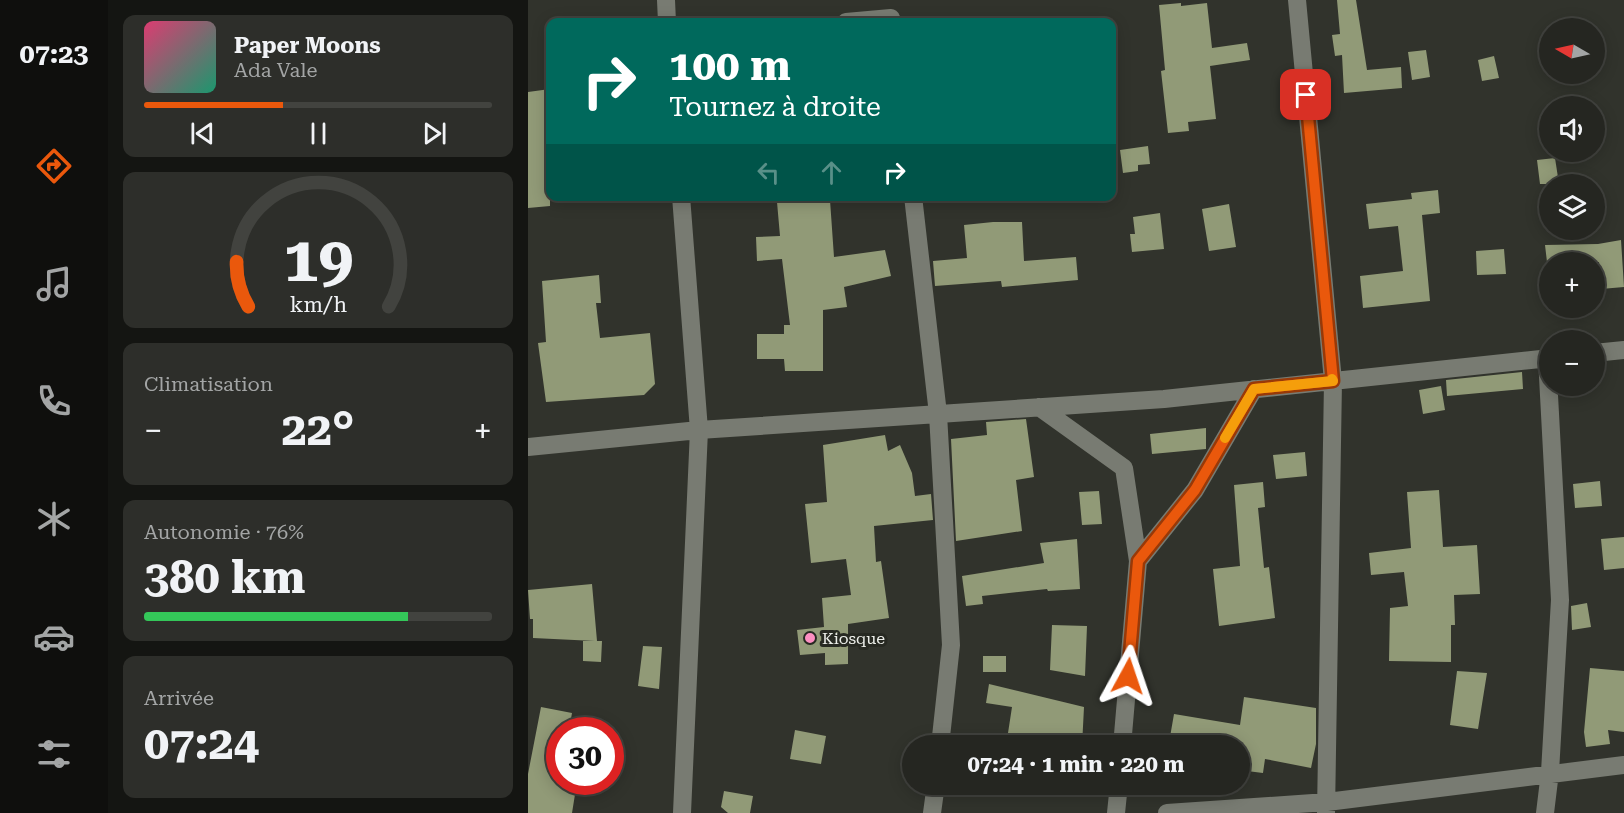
<!DOCTYPE html>
<html lang="fr">
<head>
<meta charset="utf-8">
<style>
	body { margin:0; font-family:"Roboto Serif",serif; background:#2d2e2a; color:#f1f3f6; height:100vh; display:flex; flex-direction:column; font-size:22px; white-space:nowrap }
	* { box-sizing:border-box; margin:0 }
	p { font-size:20px; color:#a3a5a5 }
	.icon { flex:none; width:33px; height:33px; fill:none; stroke:currentColor; stroke-width:2; stroke-linecap:round; stroke-linejoin:round }
	.map { position:relative; flex:1; overflow:hidden }
	.sheet { display:flex; flex-direction:column; gap:15px; padding:15px; background:#141512; width:420px }
	.sheet>* { flex:none }
	.hud { position:absolute; left:18px; top:18px; width:570px; height:183px; border-radius:12px; box-shadow:0 3px 15px #0003,0 0 0 2px #42433f; background:#00695c; color:#fff; overflow:hidden }
	.needle { width:39px; rotate:279deg }
	.buttons { position:absolute; left:1011px; top:18px; display:grid; gap:12px }
	.buttons a { display:grid; place-items:center; width:66px; height:66px; border-radius:50%; background:#252621; box-shadow:0 3px 15px #0003,0 0 0 2px #42433f; font-size:30px }
	.speed { position:absolute; left:18px; top:717px; display:flex; gap:12px; font-size:30px; font-weight:700; text-align:center }
	.speed>* { display:grid; place-content:center; width:78px; height:78px; border-radius:50%; background:#252621; box-shadow:0 3px 15px #0003,0 0 0 2px #42433f; line-height:1 }
	.speed .limit { border:9px solid #d22; background:#fff; color:#111 }
	.pin { position:absolute; display:grid; place-items:center; width:51px; height:51px; color:#fff; margin:-26px; border-radius:12px; box-shadow:0 3px 9px #0006 }
	.me { position:absolute; width:66px; margin:-33px; rotate:5deg; stroke-linejoin:round; filter:drop-shadow(0 0 4px #0008) }
	.turn { display:flex; align-items:center; gap:21px; height:126px; padding:0 24px; font-size:27px }
	.turn .icon { width:78px; height:78px; stroke-width:2.5 }
	.turn b { display:block; font-size:42px; line-height:51px }
	.lanes { display:flex; align-items:center; height:57px; padding:0 24px; background:#0003; justify-content:center; gap:30px; direction:ltr }
	.lanes .off { opacity:.35 }
	.big { font-size:45px; font-weight:700; line-height:1.1 }
	.sheet .widget { flex:1; display:flex; flex-direction:column; justify-content:center; gap:9px; min-width:0; padding:0 21px; border-radius:12px; background:#2d2e2a }
	.sheet .dial { align-items:center; gap:0 }
	.dial svg { height:156px; overflow:visible; fill:none; stroke:#42433f; stroke-width:7; stroke-linecap:round; text-anchor:middle }
	.dial text { fill:#f1f3f6; stroke:none }
	.song { display:flex; align-items:center; gap:18px }
	.cover { width:72px; height:72px; border-radius:9px; background:linear-gradient(135deg,hsl(340 70% 55%),hsl(160 70% 35%)) }
	.played { height:6px; border-radius:3px; background:linear-gradient(90deg,#ea580c 40%,#42433f 40%) }
	.keys { display:flex; justify-content:space-around; direction:ltr }
	.heat { display:flex; justify-content:space-between; align-items:center; font-size:33px; direction:ltr }
	.charge { height:9px; border-radius:4px; background:linear-gradient(90deg,#34c759 76%,#42433f 0) }
	.trip { position:absolute; left:374px; top:735px; width:348px; height:60px; border-radius:30px; background:#252621; box-shadow:0 3px 15px #0003,0 0 0 2px #42433f; font-weight:700; line-height:60px; text-align:center }
	main { display:flex; flex:1; min-height:0 }
	.menu { display:flex; flex-direction:column; width:108px; justify-content:space-around; align-items:center; background:#0f0f0d; color:#a3a5a5 }
	.menu .icon { width:42px; height:42px }
	.menu .active { color:#ea580c }
	.menu b { font-size:27px; color:#f1f3f6 }
	.map>svg:first-child { display:block }
	.building { fill:#919a77 }
	.lines { fill:none; stroke-linecap:round; stroke-linejoin:round }
	.street { stroke:#787b72; stroke-width:18 }
	.route-casing { stroke:#983908; stroke-width:15 }
	.route { stroke:#ea580c; stroke-width:10 }
	.slow { stroke:#f59e0b; stroke-width:10 }
	.poi-dot { fill:#fc8fc1; stroke:#272922; stroke-width:2 }
	.labels { text-anchor:middle; stroke-width:6; stroke-linejoin:round; paint-order:stroke }
	.poi-label { font-size:16px; fill:#edefea; stroke:#272922; text-anchor:start }
</style>
</head>
<body>
<main>
<nav class="menu">
<b>07:23</b>
<svg class="icon active" aria-label="directions" viewBox="0 0 24 24"><path d="M12 3l9 9-9 9-9-9zM9 14v-3h6M13 9l2 2-2 2"/></svg>
<svg class="icon" aria-label="music" viewBox="0 0 24 24"><path d="M9 18V5l10-2v13"/><circle cx="6" cy="18" r="3"/><circle cx="16" cy="16" r="3"/></svg>
<svg class="icon" aria-label="phone" viewBox="0 0 24 24"><path d="M5 4h4l2 5-3 2q2 4 5 5l2-3 5 2v4C11 20 4 13 5 4z"/></svg>
<svg class="icon" aria-label="climate" viewBox="0 0 24 24"><path d="M12 3v18M4 7l16 10M4 17L20 7"/></svg>
<svg class="icon" aria-label="car" viewBox="0 0 24 24"><path d="M5 17H2v-5l4-1 3-4h7l3 4 3 1v5h-3M9 17h6M6 11h13"/><circle cx="7" cy="17" r="2"/><circle cx="17" cy="17" r="2"/></svg>
<svg class="icon" aria-label="filters" viewBox="0 0 24 24"><path d="M4 7h16M4 17h16"/><circle cx="9" cy="7" r="2"/><circle cx="15" cy="17" r="2"/></svg>
</nav>
<section class="sheet">
<div class="widget">
<div class="song"><i class="cover"></i><div><b>Paper Moons</b><p>Ada Vale</p></div></div>
<div class="played"></div>
<div class="keys"><svg class="icon" aria-label="previous" viewBox="0 0 24 24"><path d="M18 5L8 12l10 7zM5 5v14"/></svg><svg class="icon" aria-label="pause" viewBox="0 0 24 24"><path d="M8 5v14M16 5v14"/></svg><svg class="icon" aria-label="next" viewBox="0 0 24 24"><path d="M6 5l10 7-10 7zM19 5v14"/></svg></div>
</div>
<div class="widget dial"><svg viewBox="0 0 100 80">
<path d="M14 69A42 42 0 1 1 86 69"/>
<path d="M14 69A42 42 0 0 1 8 46" stroke="#ea580c"/>
<text x="50" y="56" font-size="32" font-weight="700">19</text>
<text x="50" y="72" font-size="11">km/h</text>
</svg></div>
<div class="widget"><p>Climatisation</p>
<div class="heat"><a>−</a><b class="big">22°</b><a>+</a></div>
</div>
<div class="widget"><p>Autonomie · 76%</p><b class="big">380 km</b><div class="charge"></div></div>
<div class="widget"><p>Arrivée</p><b class="big">07:24</b></div>
</section>
<div class="map">
<svg width="1096" height="813" viewBox="0 0 1096 813">
	<rect width="100%" height="100%" fill="#31332c"/>
	<path class="building" d="M809,0h19l11,70 34,-3 1,21 -58,5 -2,-38 -7,1 -3,-21 8,-1z
		M653,3v3l26,-3 5,45 35,-5 3,17 -40,6 6,53 -28,3 1,9 -21,2 -7,-62 4,-1 -6,-65z
		M898,50l4,27 -18,3 -4,-28z
		M966,56l5,22 -17,3 -4,-21z
		M22,89v117l-22,2v-116z
		M620,146l2,18 -12,1v6l-15,2 -3,-23z
		M1027,158l4,26h-19l-3,-24z
		M910,190l2,23 -18,2 8,86 -67,7 -3,-32 43,-5 -5,-45 -29,3 -3,-25 46,-5 -1,-6z
		M302,200l4,57 51,-7 6,26 -47,11 3,20 -24,3v61h-38l-1,-12h-27v-25h27v-9h6l-8,-66 -25,2 -1,-24 24,-1 -3,-34z
		M701,204l7,43 -27,4 -7,-42z
		M632,213l4,36 -32,3 -2,-18h5l-2,-17z
		M465,222h29l2,39 52,-4 2,23 -76,7 -1,-6 -66,5 -2,-25 34,-3 -3,-33z
		M1093,240l3,47 -23,2 -2,-27h-52l-2,-17 53,-1z
		M976,249l2,25 -29,1 -1,-24z
		M71,275l2,28h-5l4,35 50,-5 5,51 -11,11 -98,7 -8,-59 8,-1 -4,-61z
		M994,372l1,17 -76,7 -1,-16z
		M913,386l4,24 -22,4 -4,-24z
		M498,419l8,58 -18,3 6,51 -66,10 -5,-102 36,-4 -1,-13z
		M678,428v21l-54,5 -2,-20z
		M357,435l3,16 12,-6 12,28 3,23 16,-2 2,26 -59,6 2,36 5,-1 8,57 -41,6v40l-23,1v-12l-25,2 -3,-25 27,-3 -2,-29 29,-3 -5,-36 -35,4 -6,-59 22,-2 -4,-57z
		M777,452l2,24 -31,3 -3,-24z
		M1072,481l2,25 -27,2 -2,-24z
		M735,482l2,25 -7,1 6,60 5,-1 6,51 -56,8 -6,-57 27,-3 -6,-81z
		M911,490l4,57 34,-2 3,49 -26,1 1,30h-4v37l-62,-1 1,-53 18,-2 -4,-34 -33,3 -2,-22 42,-5 -4,-56z
		M571,491l3,33 -20,1 -3,-33z
		M1096,537v31l-20,2 -3,-31z
		M549,539l3,50 -32,2 -1,-2 -65,7 1,8 -17,2 -4,-30 82,-13 -4,-20z
		M64,584l5,57h5l-1,21 -18,-1v-20h12l-62,-3v-19h-3l-2,-29z
		M1059,603l4,24 -19,3 -1,-24z
		M524,625l35,1 -2,50 -35,-6z
		M115,646l19,1 -3,42 -21,-3z
		M455,656h23v16h-23z
		M1062,668l34,3v61l-16,-2 2,14 -24,3 -2,-15z
		M929,671l30,2 -9,56 -28,-4z
		M461,684l95,23 -2,39h-68l2,-12 -8,-1 4,-26 -26,-4z
		M716,697l72,11v36l-5,24 -46,-9 -2,14 -24,-3v-24h-35l1,-3 -35,-6 4,-23 66,11z
		M13,707l31,6 -3,17h-9v52h17l-5,31h-44v-39z
		M267,730l31,6 -5,28 -31,-5z
		M196,791l29,5 -3,17h-22l-7,-6z"/>
	<g class="lines">
		<path class="street" d="M138,0l1,22
			M769,0l36,381 -7,432
			M318,22l45,-4 1,4
			M153,196l18,234 -17,383
			M385,196l25,218 13,231 -11,101
			M1066,353l30,-3
			M511,407l85,61 14,93 -16,185
			M0,447l171,-17 465,-31 386,-41
			M610,561l57,-71 59,-101
			M404,813l4,-29
			M588,813l3,-29
			M639,813l160,-11 297,-37
			M1017,813l5,-41 10,-172 -13,-242"/>
	</g>
	<g class="lines">
		<defs>
			<path id="route" d="M600,676l10,-115 57,-71 59,-101 79,-8 -27,-286"/>
		</defs>
		<use href="#route" class="route-casing"/>
		<use href="#route" class="route"/>
		<path class="slow" d="M697,438l29,-49 79,-8 -1,-2"/>
	</g>
	<circle class="poi-dot" cx="282" cy="638" r="6"/>
	<g class="labels">
		<g class="poi-label">
			<text x="294" y="644">Kiosque</text>
		</g>
	</g>
</svg>
<div class="buttons">
<a><svg class="needle" viewBox="-14 -14 28 28"><path d="M0-13l5 13h-10z" fill="#e53935"/><path d="M0 13l5-13h-10z" fill="#a3a5a5"/></svg></a>
<a><svg class="icon" aria-label="sound" viewBox="0 0 24 24"><path d="M4 9h4l5-4v14l-5-4H4zM17 9q2 3 0 6"/></svg></a>
<a><svg class="icon" aria-label="layers" viewBox="0 0 24 24"><path d="M12 4l9 5-9 5-9-5zM3 14l9 5 9-5"/></svg></a>
<a>+</a>
<a>−</a>
</div>
<div class="speed"><div class="limit">30</div></div>
<div class="pin" style="left:778px;top:95px;background:#d93025"><svg class="icon" aria-label="arrive" viewBox="0 0 24 24"><path d="M6 21V4h12l-3 4 3 4H6"/></svg></div>
<svg class="me" style="left:600px;top:676px" viewBox="-20 -20 40 40"><path d="M0-17L14 15 0 8-14 15z" fill="#ea580c" stroke="#fff" stroke-width="4"/></svg>
<div class="trip">07:24 · 1 min · 220 m</div>
<div class="hud">
<div class="turn"><svg class="icon" aria-label="right" viewBox="0 0 24 24"><path d="M7 20v-9h11M14 6l5 5-5 5"/></svg><div><b>100 m</b>Tournez à droite</div></div>
<div class="lanes"><svg class="icon off" aria-label="left" viewBox="0 0 24 24"><path d="M17 20v-9H6M10 6l-5 5 5 5"/></svg><svg class="icon off" aria-label="ahead" viewBox="0 0 24 24"><path d="M12 20V5M6 11l6-6 6 6"/></svg><svg class="icon" aria-label="right" viewBox="0 0 24 24"><path d="M7 20v-9h11M14 6l5 5-5 5"/></svg></div>
</div>
</div>
</main>
</body>
</html>
